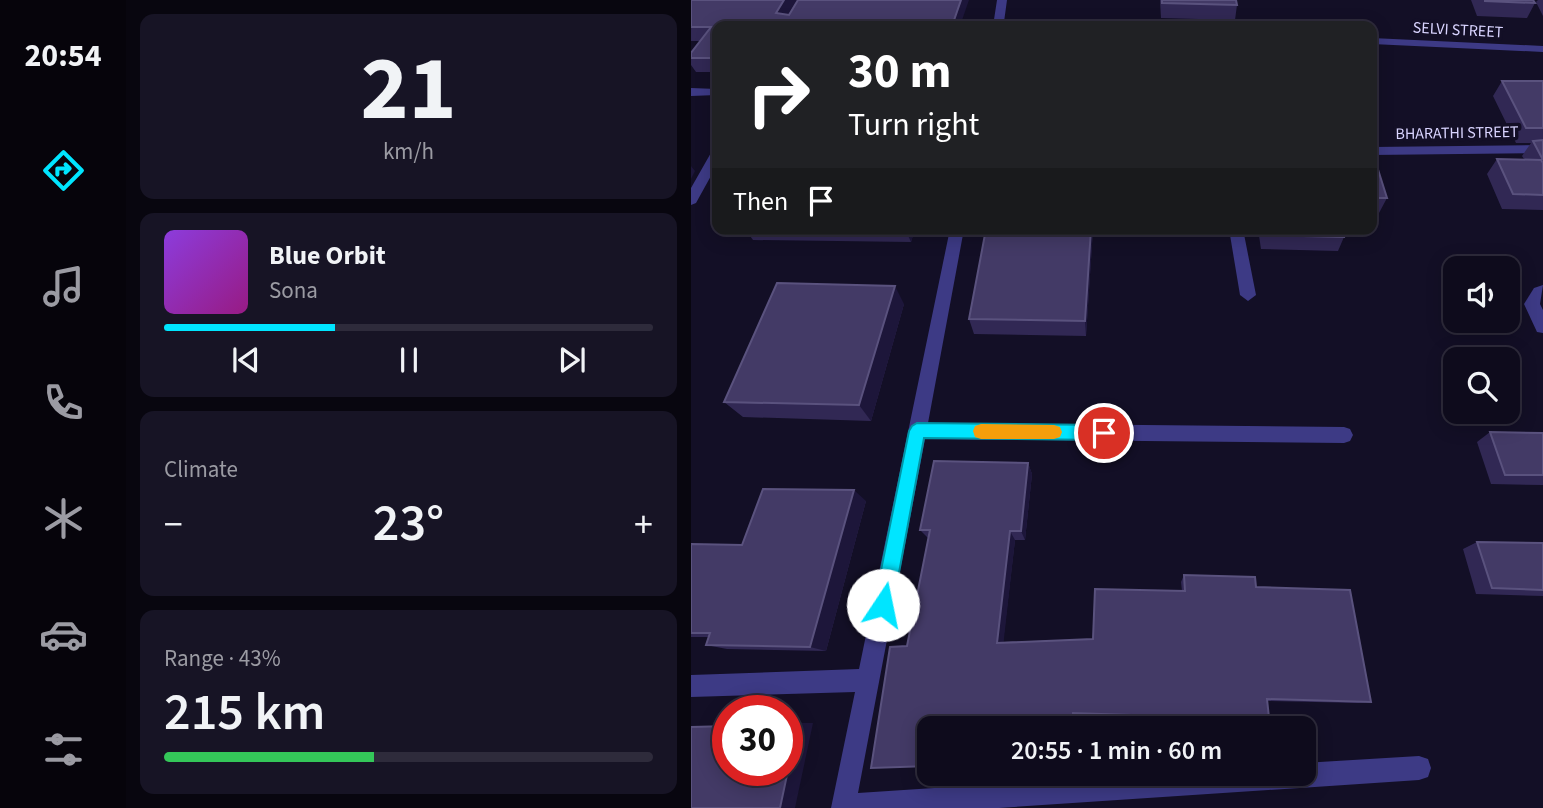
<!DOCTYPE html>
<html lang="en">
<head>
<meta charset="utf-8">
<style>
	body { margin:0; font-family:"Source Sans 3",sans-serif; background:#171425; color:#f1f3f6; height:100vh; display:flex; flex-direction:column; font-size:26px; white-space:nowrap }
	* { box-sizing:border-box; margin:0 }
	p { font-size:23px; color:#9b9ba3 }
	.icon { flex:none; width:38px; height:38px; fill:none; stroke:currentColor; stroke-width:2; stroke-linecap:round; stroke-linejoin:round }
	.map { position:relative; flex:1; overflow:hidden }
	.details { display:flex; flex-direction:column; gap:14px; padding:14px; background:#08060f; width:565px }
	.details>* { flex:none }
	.hud { position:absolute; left:21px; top:21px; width:665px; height:214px; border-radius:14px; box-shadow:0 4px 18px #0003,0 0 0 2px #2e2b3b; background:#202124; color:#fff; overflow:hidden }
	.controls { position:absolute; left:752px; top:256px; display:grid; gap:14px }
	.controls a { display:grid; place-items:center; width:77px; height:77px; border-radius:14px; background:#0e0b1c; box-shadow:0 4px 18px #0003,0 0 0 2px #2e2b3b; font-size:35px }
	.speed { position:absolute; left:21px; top:695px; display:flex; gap:14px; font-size:35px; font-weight:700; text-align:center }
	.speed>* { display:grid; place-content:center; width:91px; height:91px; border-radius:50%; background:#0e0b1c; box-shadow:0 4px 18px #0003,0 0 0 2px #2e2b3b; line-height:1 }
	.speed .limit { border:10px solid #d22; background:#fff; color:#111 }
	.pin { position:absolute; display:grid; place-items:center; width:60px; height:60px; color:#fff; margin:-30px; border:4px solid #fff; border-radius:50%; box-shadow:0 2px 7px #0007 }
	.me { position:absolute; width:77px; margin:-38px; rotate:11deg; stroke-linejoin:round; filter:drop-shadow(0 0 5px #0008) }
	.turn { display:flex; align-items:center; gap:24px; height:147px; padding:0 21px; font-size:32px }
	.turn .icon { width:91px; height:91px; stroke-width:2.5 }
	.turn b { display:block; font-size:49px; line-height:60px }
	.then { display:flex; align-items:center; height:66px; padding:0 21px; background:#0003; gap:14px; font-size:26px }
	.big { font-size:52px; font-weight:600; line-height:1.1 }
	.details .tile { flex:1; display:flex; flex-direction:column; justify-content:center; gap:10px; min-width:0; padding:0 24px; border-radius:14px; background:#171425 }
	.details .dial { align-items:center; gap:0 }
	.dial b { font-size:91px; line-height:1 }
	.song { display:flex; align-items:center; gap:21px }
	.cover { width:84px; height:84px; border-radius:10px; background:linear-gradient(135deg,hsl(270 70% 55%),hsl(310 70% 35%)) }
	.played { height:7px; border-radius:4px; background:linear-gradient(90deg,#00e5ff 35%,#2e2b3b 35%) }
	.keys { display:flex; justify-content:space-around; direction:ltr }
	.heat { display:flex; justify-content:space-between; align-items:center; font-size:38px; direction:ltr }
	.charge { height:10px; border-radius:5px; background:linear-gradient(90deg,#34c759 43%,#2e2b3b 0) }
	.trip { position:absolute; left:226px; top:716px; width:399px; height:70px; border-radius:14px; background:#0e0b1c; box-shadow:0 4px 18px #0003,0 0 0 2px #2e2b3b; font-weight:600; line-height:70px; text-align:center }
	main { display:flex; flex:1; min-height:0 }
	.tabs { display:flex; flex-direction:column; width:126px; justify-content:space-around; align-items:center; background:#06040b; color:#9b9ba3 }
	.tabs .icon { width:49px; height:49px }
	.tabs .selected { color:#00e5ff }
	.tabs b { font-size:32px; color:#f1f3f6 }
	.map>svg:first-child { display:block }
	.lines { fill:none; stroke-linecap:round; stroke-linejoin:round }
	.minor { fill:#3d3a85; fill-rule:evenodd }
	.wall { fill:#312854 }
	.shaded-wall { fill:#1d163a }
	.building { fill:#433a66; stroke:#5a527e; stroke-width:2 }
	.route { fill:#00e5ff; stroke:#0095a6; stroke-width:2 }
	.slow { fill:#f59e0b }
	.labels { text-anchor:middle; stroke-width:7; stroke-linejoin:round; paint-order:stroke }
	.far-street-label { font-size:16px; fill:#d9d4ff; stroke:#130f26 }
</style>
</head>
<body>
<main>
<nav class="tabs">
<b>20:54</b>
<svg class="icon selected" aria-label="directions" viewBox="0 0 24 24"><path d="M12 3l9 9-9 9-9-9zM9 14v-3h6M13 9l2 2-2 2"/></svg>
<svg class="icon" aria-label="music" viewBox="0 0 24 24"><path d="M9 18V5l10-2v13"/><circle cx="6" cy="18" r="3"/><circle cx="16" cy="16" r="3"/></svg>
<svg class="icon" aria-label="phone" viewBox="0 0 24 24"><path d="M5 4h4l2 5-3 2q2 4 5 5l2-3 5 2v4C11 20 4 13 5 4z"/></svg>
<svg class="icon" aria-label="climate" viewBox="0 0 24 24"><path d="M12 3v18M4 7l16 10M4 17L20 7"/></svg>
<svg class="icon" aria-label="car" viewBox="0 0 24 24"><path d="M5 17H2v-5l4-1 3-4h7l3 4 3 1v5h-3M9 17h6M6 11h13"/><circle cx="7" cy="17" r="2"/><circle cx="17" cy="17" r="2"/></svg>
<svg class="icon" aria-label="filters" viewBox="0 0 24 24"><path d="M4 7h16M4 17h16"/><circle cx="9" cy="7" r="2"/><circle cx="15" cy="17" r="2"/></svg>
</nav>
<section class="details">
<div class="tile dial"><b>21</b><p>km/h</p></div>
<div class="tile">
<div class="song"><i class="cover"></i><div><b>Blue Orbit</b><p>Sona</p></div></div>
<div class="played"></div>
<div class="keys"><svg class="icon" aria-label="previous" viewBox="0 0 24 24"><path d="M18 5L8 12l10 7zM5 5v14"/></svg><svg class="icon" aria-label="pause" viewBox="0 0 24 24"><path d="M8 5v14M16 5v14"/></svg><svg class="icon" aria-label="next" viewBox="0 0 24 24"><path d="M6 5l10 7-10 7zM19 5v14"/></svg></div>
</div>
<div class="tile"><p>Climate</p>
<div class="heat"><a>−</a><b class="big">23°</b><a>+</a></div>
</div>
<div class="tile"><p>Range · 43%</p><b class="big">215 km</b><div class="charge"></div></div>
</section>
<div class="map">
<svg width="852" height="808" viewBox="0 0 852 808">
	<rect width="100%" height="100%" fill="#130f26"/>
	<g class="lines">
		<path class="minor" d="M306,0h10l-3,22 18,1 5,3h-34z
			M681,38l171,8v6l-171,-8z
			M0,88l26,1v6l-26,1z
			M852,145v8l-171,2v-8z
			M26,150v15l-21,38 -5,2v-17l21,-37z
			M259,229h14l-36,194 416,4 6,2 3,6 -3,6 -6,2 -419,-4 -67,354 292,-19h153v-11l116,-7 9,3 3,9 -3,9 -9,3 -420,28h-168l24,-116 -164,5v-22l168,-6z
			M538,229h14l13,66 -8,6 -8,-6z
			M852,285l-3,19 3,6v23l-6,-1 -13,-28 10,-16z"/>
	</g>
	<path class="wall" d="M0,0h106l-8,15 180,-15 -252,26v46h-21l-5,-7v-12l9,-12h-9z
		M469,0h76l1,5 -2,15 -74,-2z
		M780,0h62l2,3 -8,15 -50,-2z
		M847,0h5v16l-7,-14z
		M811,81h41v129l-41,-1 -15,-35 10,-15h27l-2,-3 9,-13h-15l-23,-47z
		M681,160l15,38 -8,15h-7z
		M54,229h170l-4,13 -158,-2z
		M285,229h117l-7,107 -112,-2 -5,-15 16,-82 -7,-1z
		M567,229h85l1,8 -6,14 -77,-2z
		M213,304l-33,117 -128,-4 -19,-15z
		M799,432l53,1v52l-52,-1 -14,-42z
		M337,463l4,11 -7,66h-10l-12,102 90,-3 89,-48 -1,-9 3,-7 72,12 115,115 -13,1 -91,-2 3,26 -84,-2v-8l-111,-3v14l-168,-82 21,-108 -8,-8z
		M175,501l-40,150 -99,-2 -21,-4 3,-8h-18v-93l51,1z
		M786,542l66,1v53l-67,-2 -13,-45z"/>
	<path class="shaded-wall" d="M93,0h13l-15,26 -6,-13z
		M270,0h8l-9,26h-8z
		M0,166l4,5 -4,8z
		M214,229h10l-4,13z
		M400,229h2l-7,107 -1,-15z
		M204,286l9,18 -33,117 -12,-16z
		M337,463l4,11 -7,66 -4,-9z
		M163,490l12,11 -40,150 -16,-4z
		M319,531l5,9 -12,107 -6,-4z
		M382,713l2,1v14h-3z
		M107,723h15l-18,85h-15z"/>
	<path class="building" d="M0,0h93l-8,13 13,2 9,-15h163l-9,26h-235v32h-26v-5l20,-26h-20z
		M471,0h74l1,5 -75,-2z
		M794,0h48l2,3 -50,-2z
		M398,25l54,1h-54z
		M811,81h41v47h-17z
		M852,140v20l-10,-19z
		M806,159l44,1 2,3v32l-30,-1z
		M681,160h3l12,38h-15z
		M295,229h105l-6,92 -116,-2z
		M573,229h79l1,8 -79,-2z
		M86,283l118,3 -36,119 -135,-3z
		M799,432l53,1v42h-38z
		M243,461l94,2 -7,68h-11l-13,112 96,-4 2,-50 90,2 -1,-16 71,2 1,10 94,3 21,112 -104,-3 3,28 -80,-3v-7l-117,-4 -1,15h-143v38l-58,2 19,-121 17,-1 23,-116h-10z
		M72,489l91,1 -44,157 -104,-2 4,-12h-19v-89l51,1z
		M786,542l66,1v47l-51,-2z
		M107,723l-18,85h-89v-81l37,-1v44h59v-46z"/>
	<path class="route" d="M226,423l187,2 6,2 2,6 -2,5 -6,2 -180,-2 -31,167 -3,7 -7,3 -6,-3 -3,-7 35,-174 3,-5z"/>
	<path class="slow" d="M290,424l73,1 6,2 2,5 -2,5 -6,2h-73l-6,-2 -2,-6 2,-5z"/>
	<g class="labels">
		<g class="far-street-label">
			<text transform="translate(767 29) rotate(3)" y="6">SELVI STREET</text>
			<text transform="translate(766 132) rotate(-1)" y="6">BHARATHI STREET</text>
		</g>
	</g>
</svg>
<div class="controls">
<a><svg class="icon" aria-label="sound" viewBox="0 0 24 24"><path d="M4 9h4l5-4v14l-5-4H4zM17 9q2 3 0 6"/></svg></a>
<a><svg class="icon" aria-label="search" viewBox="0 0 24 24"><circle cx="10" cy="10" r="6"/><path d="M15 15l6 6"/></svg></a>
</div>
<div class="speed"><div class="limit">30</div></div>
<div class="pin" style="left:413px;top:433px;background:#d93025"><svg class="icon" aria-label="arrive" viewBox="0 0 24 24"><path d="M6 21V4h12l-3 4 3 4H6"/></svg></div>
<svg class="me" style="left:192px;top:605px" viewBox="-20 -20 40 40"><circle r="19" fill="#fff"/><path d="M0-13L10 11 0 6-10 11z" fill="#00e5ff"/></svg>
<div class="trip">20:55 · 1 min · 60 m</div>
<div class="hud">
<div class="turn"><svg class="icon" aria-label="right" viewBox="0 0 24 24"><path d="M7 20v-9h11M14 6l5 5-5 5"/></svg><div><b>30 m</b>Turn right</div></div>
<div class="then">Then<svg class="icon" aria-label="arrive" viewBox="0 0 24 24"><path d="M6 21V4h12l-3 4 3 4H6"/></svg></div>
</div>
</div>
</main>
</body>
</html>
